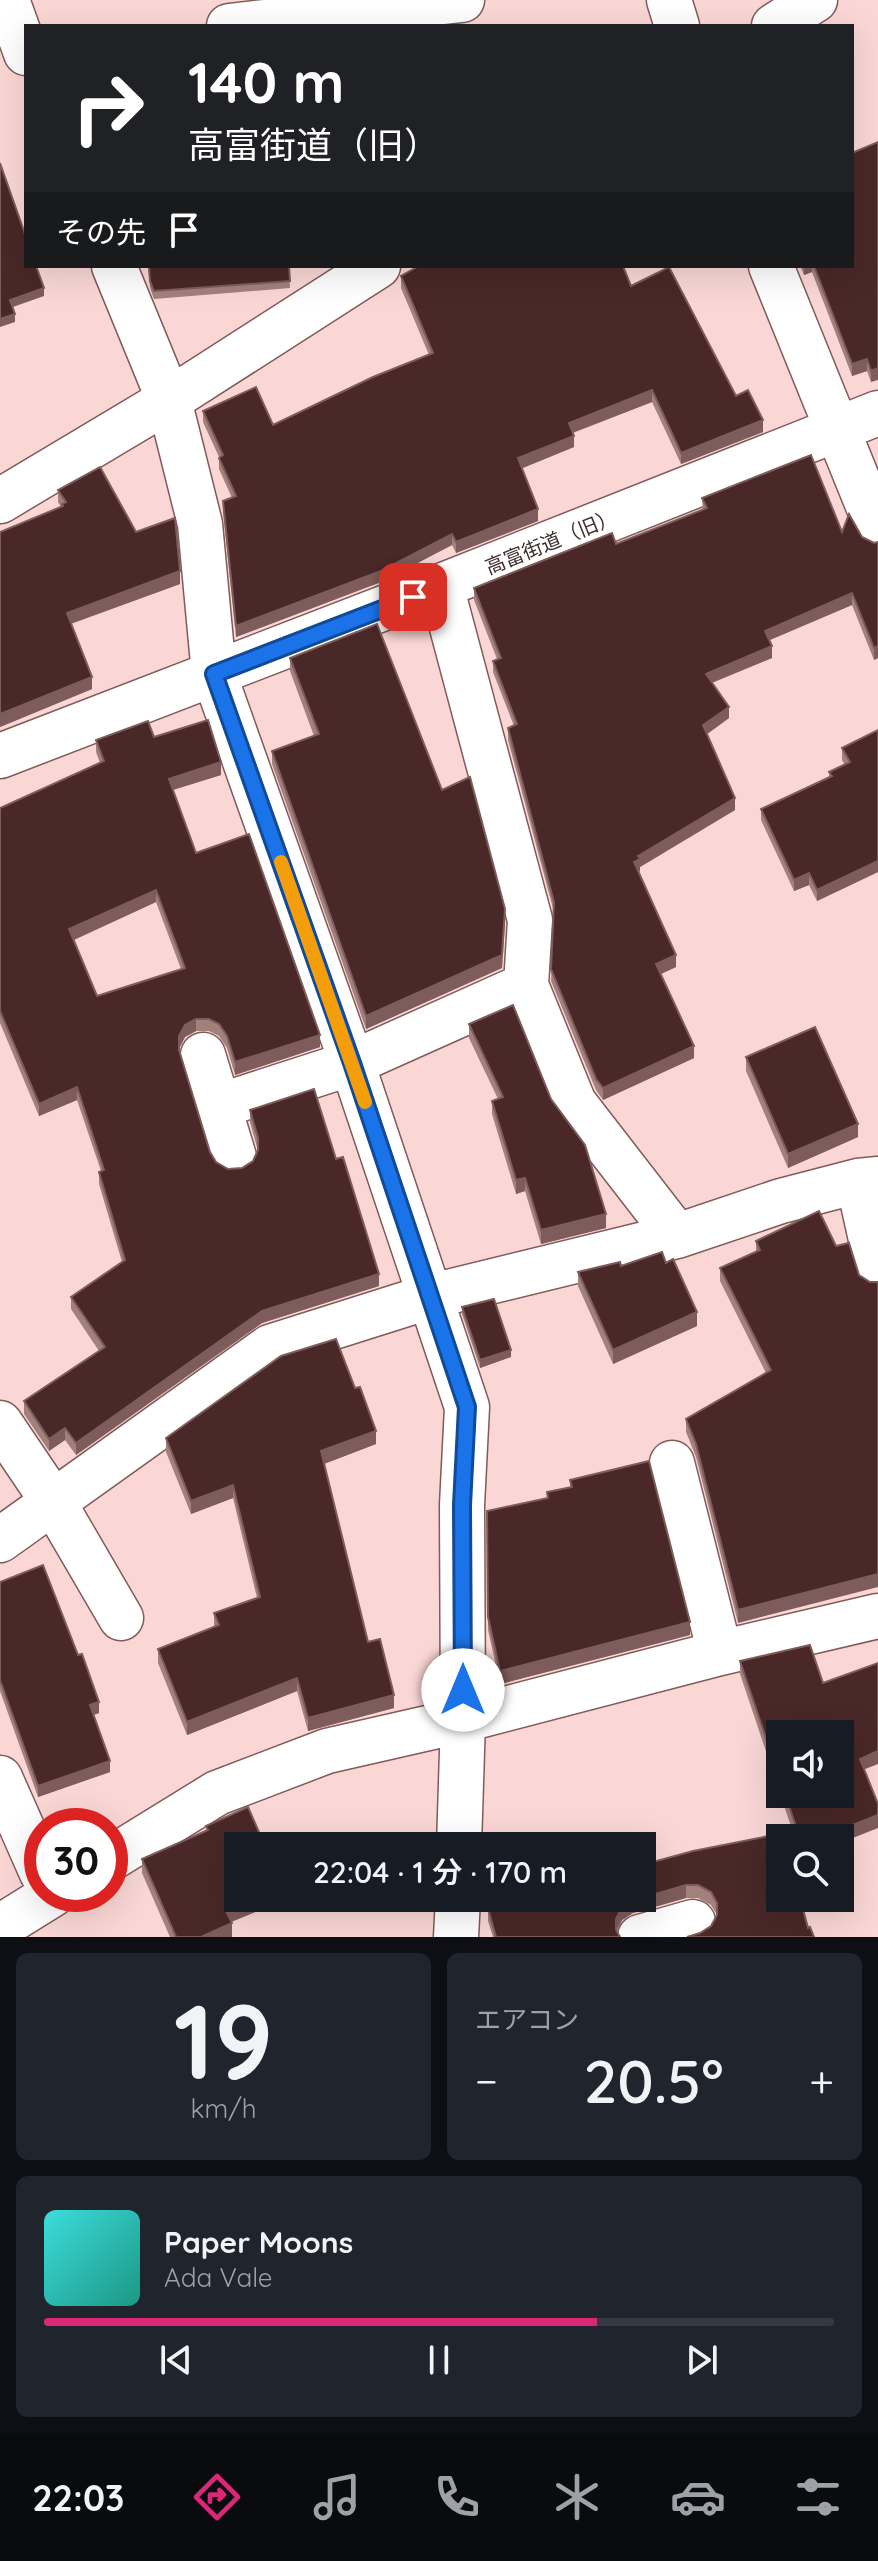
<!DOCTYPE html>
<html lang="ja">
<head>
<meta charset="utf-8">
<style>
	body { margin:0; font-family:Quicksand,"Noto Sans JP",sans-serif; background:#20242c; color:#f1f3f6; height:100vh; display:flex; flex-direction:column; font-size:30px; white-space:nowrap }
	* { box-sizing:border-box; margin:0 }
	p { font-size:26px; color:#9ea1a6 }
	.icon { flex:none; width:44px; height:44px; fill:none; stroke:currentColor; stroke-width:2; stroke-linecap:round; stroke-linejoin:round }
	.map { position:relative; height:1937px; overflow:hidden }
	.panel { display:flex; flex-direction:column; gap:16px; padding:16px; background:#0d0f14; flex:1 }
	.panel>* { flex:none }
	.banner { position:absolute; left:24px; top:24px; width:830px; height:244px; border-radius:0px; box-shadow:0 8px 32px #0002; background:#202124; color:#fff; overflow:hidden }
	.fabs { position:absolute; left:766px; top:1720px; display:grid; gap:16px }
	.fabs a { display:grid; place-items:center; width:88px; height:88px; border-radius:0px; background:#171b24; box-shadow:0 8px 32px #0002; font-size:40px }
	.speed { position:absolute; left:24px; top:1808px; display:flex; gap:16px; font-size:40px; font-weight:700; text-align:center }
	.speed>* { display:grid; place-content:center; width:104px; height:104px; border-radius:50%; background:#171b24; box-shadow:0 8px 32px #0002; line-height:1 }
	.speed .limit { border:12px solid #d22; background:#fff; color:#111 }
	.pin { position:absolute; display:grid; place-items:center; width:68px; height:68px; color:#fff; margin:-34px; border-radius:16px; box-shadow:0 4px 12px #0006 }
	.me { position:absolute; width:88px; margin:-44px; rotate:0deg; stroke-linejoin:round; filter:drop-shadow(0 0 6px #0008) }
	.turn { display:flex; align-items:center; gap:28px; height:168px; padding:0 32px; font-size:36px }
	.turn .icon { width:104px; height:104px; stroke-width:2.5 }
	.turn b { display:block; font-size:56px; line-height:68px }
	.then { display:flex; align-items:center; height:76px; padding:0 32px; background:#0003; gap:16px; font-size:30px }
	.big { font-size:60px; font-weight:600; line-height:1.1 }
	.panel .tile { flex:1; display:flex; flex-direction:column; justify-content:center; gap:12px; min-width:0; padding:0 28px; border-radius:12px; background:#20242c }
	.panel .dial { align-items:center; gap:0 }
	.dial b { font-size:104px; line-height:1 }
	.song { display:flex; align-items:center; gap:24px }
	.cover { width:96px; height:96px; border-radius:12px; background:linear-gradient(135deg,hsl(180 70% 55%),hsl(170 70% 35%)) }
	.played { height:8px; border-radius:4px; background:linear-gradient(90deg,#db2777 70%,#363941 70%) }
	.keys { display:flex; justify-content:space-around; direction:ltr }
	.heat { display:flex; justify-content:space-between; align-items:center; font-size:44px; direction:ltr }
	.panel .tiles { flex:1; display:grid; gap:16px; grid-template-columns:1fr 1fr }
	.tile:last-child { grid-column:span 2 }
	.trip { position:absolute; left:224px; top:1832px; width:432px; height:80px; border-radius:0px; background:#171b24; box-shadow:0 8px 32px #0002; font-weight:600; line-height:80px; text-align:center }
	.dock { display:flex; height:128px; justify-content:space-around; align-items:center; background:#090b0e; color:#9ea1a6 }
	.dock .icon { width:56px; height:56px }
	.dock .on { color:#db2777 }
	.dock b { font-size:36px; color:#f1f3f6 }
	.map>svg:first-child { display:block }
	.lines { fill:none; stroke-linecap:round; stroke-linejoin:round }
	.minor-casing { stroke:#805b59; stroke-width:47 }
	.minor { stroke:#fff; stroke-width:44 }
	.wall { fill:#a2807e; fill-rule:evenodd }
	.shaded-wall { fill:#7e5c5b }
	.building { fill:#492827; stroke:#7e5c5b; stroke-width:2; fill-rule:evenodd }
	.route-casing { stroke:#114b97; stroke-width:20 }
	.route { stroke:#1a73e8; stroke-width:14 }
	.slow { stroke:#f59e0b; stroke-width:14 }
	.labels { text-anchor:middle; stroke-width:8; stroke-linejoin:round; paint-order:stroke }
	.street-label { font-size:20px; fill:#3e2d2c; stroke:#fff }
</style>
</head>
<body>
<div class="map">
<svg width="878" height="1937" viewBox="0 0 878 1937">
	<rect width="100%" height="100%" fill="#fad7d4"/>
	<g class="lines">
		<defs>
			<path id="minor" d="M7,0l19,53
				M669,0l8,26
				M229,26l233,-26
				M774,26l41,-26
				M114,266l55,134 31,124 14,150 138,389 115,344 -5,98 1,215 -4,126
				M771,266l107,264
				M0,501l169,-101 209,-134
				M0,756l441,-170 437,-173
				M526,985l48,118 103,133
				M203,1055l31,102
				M219,1106l133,-43 174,-78 4,-65 -89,-334
				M858,1181l20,90
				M0,1423l54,80 67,115
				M672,1463l48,190
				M0,1540l270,-193 158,-50 249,-61 104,-35 77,-20 20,-2
				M0,1778l42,95
				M110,1859l107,-66 110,-42 136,-31 257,-67 158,-37
				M0,1927l53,-33
				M456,1937l2,-39
				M640,1937l53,-15"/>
		</defs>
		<use href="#minor" class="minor-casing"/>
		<use href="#minor" class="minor"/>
	</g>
	<path class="wall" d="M878,142l-7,240 -4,-11 -15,5 -40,-104 -8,3 -4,-9h52z
		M148,266h141l1,22 -136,11 -4,-11z
		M401,276l230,10 105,110 27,36 -82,32 -29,-62 -79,31 1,14 -52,21 16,53 -82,32 -4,-8 -71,37 -145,55 -13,-125v-11l9,-3 -13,-29v-12l-16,-35v-11l70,14 156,-70 -28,-67z
		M58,490l78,42 44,52 -109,40 21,65 -92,38v-195l61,-25 -3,-5z
		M702,498l140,34 20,5 12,6 4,-1v116l-4,2 -22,-55 -82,35 2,18 -60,25 17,35 -22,16 28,76 -95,57v4l-2,1 38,95 -15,7 33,84 -91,42 -7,-10 -45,-109 3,-69 -46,-172v-12l6,-2 -21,-54v-11l4,-2 -23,-59v-12l142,-44 87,-34z
		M290,658l152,132 63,133 -3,45 -136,61 -94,-265v-13l42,-15 -24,-65z
		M878,730v142l-61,29 -8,-16 -15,6 -33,-71v-11l68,-32v-5l16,-7 -3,-5v-12z
		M154,737l67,38 -48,15 23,63 124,194 -85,28 -8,-27 -8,-12 -10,-5h-13l-11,6 -6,11 31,104 6,10 12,7 14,-1 11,-7 5,-10 -8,-29v-12l86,49 43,127 -117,37 -186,132 -11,-15 -16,11 -25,-37v-13l75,-50 -28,-42v-12l51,-35 -23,-78v-12l2,-1 -24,-71 -38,16 -39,-93v-215l100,-45 -4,-11v-12zM156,902l25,67 -84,27 -23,-56z
		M469,1024l82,75 55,129 -65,16 -16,-53 -9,3 -24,-80v-13l6,-2 -29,-61z
		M746,1057l112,80 -70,31 -42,-97z
		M819,1211l-81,412 -42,-166 -10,-25v-13l80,-46 -46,-92v-13l36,-16v-11z
		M621,1266l76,60 -84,38 -35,-78v-14z
		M462,1307l49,50 -31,11 -18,-54z
		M166,1438l210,6 -52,20 44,178 26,66 -86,23 -11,-40 -110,44 -29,-72v-14l56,-22v-14l43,-15 -24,-100 -42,16 -25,-62z
		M570,1480l120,155 -190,49 -12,-54 -1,-119 60,-13v-6l23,-5z
		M0,1582l99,131 -5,2 16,57 -72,25 -38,-106z
		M740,1661l83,22 41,87 -24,68h-45l-15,-44h60l-60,-60v59l-40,-119z
		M206,1826l76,72v3l-51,21 1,15h-62l-28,-64v-14l64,-28z
		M642,1865l138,33 -80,35 11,-7 6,-11 -6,-10 -13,-7h-12l-53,15 -11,7 -6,11 4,6h-127l-5,-16v-13z"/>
	<path class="shaded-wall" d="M804,266h8v6l-8,3z
		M44,288v8l-34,12v-8z
		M15,314v8l-15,5v-8z
		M867,359v12l-15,5v-12z
		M878,368v12l-7,2v-11z
		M652,390v12l-83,32v-11z
		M763,420v12l-82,32v-11z
		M574,436v11l-56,23v-12z
		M538,509v12l-82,32v-11z
		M452,534v11l-71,37 -145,55v-11z
		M180,571v13l-113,41v-12z
		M852,593v12l-87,37v-11z
		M772,646v12l-66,27v-11z
		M878,646v12l-4,2v-12z
		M92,677v12l-92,38v-13z
		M729,707v11l-26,19v-12z
		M221,762v13l-52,16v-12z
		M735,798v12l-95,57v4l-6,3v-12l4,-6z
		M878,861v11l-61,29v-11z
		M809,873v12l-15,6v-11z
		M156,890v12l-87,40v-13z
		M505,909l-3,59 -136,61v-13z
		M676,955v12l-20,9v-12z
		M196,1019v12l-11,6 -6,12v-13l6,-11z
		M320,1035v12l-85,28v-13z
		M694,1046v12l-91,42v-12z
		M77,1087v13l-38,16v-12z
		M858,1124v13l-70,31v-14z
		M525,1178v13l-9,3v-14z
		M606,1214v14l-65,16v-14z
		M379,1274v12l-117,37 -186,132v-12l186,-132z
		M697,1312v14l-84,38v-14z
		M511,1350v7l-31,11v-8z
		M65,1428v12l-16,11v-12z
		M376,1431v13l-55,21v-14z
		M233,1485v13l-42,16v-13z
		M878,1574v13l-140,36v-13z
		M690,1622v13l-190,49v-13z
		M297,1678v13l-110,44v-13z
		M394,1695v13l-86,23v-13z
		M99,1702v11l-9,3v-11z
		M878,1751v13l-18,7v-12z
		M110,1761v11l-72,25v-11z
		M878,1815v13l-38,15v-5h-20z
		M686,1885v13l-53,15 -11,7 -6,12v-13l6,-12 11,-7z
		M256,1898h26v3l-56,23v-13z
		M232,1923v14h-31z"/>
	<path class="building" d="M878,142v226l-7,3 -4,-12 -15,5 -38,-98h38v-113z
		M0,163l26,74v29h10l8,22 -34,12 5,14 -15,5z
		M149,266h140l1,15 -136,10 -4,-10z
		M419,266h204l8,20 38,-19 67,129 12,-6 15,30 -82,33 -29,-63 -83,33 5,13 -56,22 20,51 -82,33 -4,-8 -71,37 -145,55 -13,-125 13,-5 -17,-38 4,-3 -20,-44 53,-24 17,38 100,-48 60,-24 -32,-77z
		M811,455l31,77 7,-18 13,23 12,6 4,-1v104l-4,2 -22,-55 -87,38 7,15 -66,28 23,33 -26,18 32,73 -97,58 2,3 -6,3 42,93 -20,9 38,82 -91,42 -7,-9 -45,-110 3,-67 -46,-174 9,-4 -24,-63 8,-3 -27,-70 138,-55 4,11 91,-36 -5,-10z
		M100,467l36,65 39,-14 5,53 -113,42 25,64 -92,37v-182l63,-26 -1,-2 4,-2 -8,-12z
		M377,624l65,166 28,-13 35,132 -3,46 -136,61 -94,-265 47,-17 -29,-76z
		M208,720l13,42 -52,17 27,74 53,-19 71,201 -85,27 -8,-26 -8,-12 -10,-5h-13l-11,6 -6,11v14l31,102 6,10 12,7 14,-1 11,-7 5,-11v-12l-8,-28 64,-21 22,70 7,-2 36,117 -117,37 -186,132 -11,-15 -16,11 -25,-38 81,-54 -34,-50 54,-37 -26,-88 5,-2 -27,-83 -38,17 -39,-93v-203l104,-47 -8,-21 52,-19 6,16zM156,890l29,78 -88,28 -28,-67z
		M878,730v131l-61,29 -8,-17 -15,7 -33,-71 71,-33 -3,-4 21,-10 -8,-14z
		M513,1005l38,94 34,46 21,69 -65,16 -16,-52 -9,2 -24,-79 11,-4 -34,-73z
		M815,1027l43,97 -70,30 -42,-97z
		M819,1211l17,35 13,-3 10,32 11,7h8v292l-140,36 -42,-166 -10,-25 85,-49 -51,-102 40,-18 -4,-9z
		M662,1252l4,11 7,-4 24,53 -84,38 -35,-78 42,-10 1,4z
		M494,1299l17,51 -31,10 -18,-53z
		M336,1339l19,49 5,-1 16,44 -55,20 47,191 12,-3 14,56 -86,23 -11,-40 -110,44 -29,-73 61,-24 -5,-12 46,-16 -27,-112 -42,16 -25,-63 115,-82z
		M649,1461l41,161 -190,49 -12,-54 -1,-106 61,-13 -1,-6 25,-5 -2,-7z
		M43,1565l35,90 4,-1 17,48 -9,3 20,56 -72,25 -38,-106v-98z
		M810,1645l13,38 55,-20v88l-18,8 18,45v11l-58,23h-20l-15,-44h55v-60h-60v46l-40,-119z
		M248,1807l17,39h-27v52h18l-30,13 6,12 -31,14h-25l-34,-78 66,-29 -2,-4z
		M784,1833l1,5h-5v60h20l8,30 2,-1 4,10h-127l13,-4 11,-7 6,-11v-12l-6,-11 -13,-7h-12l-44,13v-33l51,-14z
		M525,1898h116l-8,2 -11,7 -6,12v11l4,7h-124l-8,-29z"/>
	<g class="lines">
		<defs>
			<path id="route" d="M413,597l-199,77 138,389 115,344 -5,98 1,185"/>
		</defs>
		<use href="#route" class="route-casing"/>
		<use href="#route" class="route"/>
		<path class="slow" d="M281,862l84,240"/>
	</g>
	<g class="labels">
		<g class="street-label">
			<text transform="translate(551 542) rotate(-22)" y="7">高富街道（旧）</text>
		</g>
	</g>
</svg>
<div class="fabs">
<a><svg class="icon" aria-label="sound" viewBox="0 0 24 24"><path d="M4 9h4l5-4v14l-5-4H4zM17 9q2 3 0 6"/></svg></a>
<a><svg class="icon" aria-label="search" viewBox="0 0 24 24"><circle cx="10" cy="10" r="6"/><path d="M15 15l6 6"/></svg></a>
</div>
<div class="speed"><div class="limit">30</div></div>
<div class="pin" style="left:413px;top:597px;background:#d93025"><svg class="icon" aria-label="arrive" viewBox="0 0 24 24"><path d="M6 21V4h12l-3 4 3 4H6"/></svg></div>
<svg class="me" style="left:463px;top:1690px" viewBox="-20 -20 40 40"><circle r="19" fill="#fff"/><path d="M0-13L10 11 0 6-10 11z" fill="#1a73e8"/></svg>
<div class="trip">22:04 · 1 分 · 170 m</div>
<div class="banner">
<div class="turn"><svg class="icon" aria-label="right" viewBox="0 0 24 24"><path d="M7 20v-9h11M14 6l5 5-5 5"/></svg><div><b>140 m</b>高富街道（旧）</div></div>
<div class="then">その先<svg class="icon" aria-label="arrive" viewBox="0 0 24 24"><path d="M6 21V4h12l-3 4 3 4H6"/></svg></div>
</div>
</div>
<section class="panel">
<div class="tiles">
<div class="tile dial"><b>19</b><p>km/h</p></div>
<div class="tile"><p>エアコン</p>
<div class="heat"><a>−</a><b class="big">20.5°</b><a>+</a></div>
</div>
<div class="tile">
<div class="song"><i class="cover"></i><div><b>Paper Moons</b><p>Ada Vale</p></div></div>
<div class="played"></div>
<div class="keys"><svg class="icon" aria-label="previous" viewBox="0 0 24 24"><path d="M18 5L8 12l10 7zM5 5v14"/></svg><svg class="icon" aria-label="pause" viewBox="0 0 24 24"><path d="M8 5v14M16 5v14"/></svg><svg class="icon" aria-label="next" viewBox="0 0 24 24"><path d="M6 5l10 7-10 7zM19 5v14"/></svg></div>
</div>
</div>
</section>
<nav class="dock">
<b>22:03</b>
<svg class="icon on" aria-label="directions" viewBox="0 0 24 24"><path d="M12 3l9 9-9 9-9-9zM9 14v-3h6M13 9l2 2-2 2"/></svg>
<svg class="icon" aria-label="music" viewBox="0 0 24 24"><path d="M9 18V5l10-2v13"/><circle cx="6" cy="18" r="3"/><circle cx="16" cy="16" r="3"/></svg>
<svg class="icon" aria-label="phone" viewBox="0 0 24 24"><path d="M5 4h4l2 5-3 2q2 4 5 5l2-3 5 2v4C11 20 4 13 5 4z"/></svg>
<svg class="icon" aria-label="climate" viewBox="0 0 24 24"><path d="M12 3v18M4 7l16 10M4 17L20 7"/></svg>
<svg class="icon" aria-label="car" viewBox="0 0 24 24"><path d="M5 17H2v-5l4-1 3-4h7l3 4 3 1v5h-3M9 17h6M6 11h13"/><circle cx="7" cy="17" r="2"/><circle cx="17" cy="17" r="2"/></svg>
<svg class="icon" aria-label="filters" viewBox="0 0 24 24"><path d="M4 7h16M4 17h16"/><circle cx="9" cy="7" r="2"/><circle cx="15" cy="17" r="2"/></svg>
</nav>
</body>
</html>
